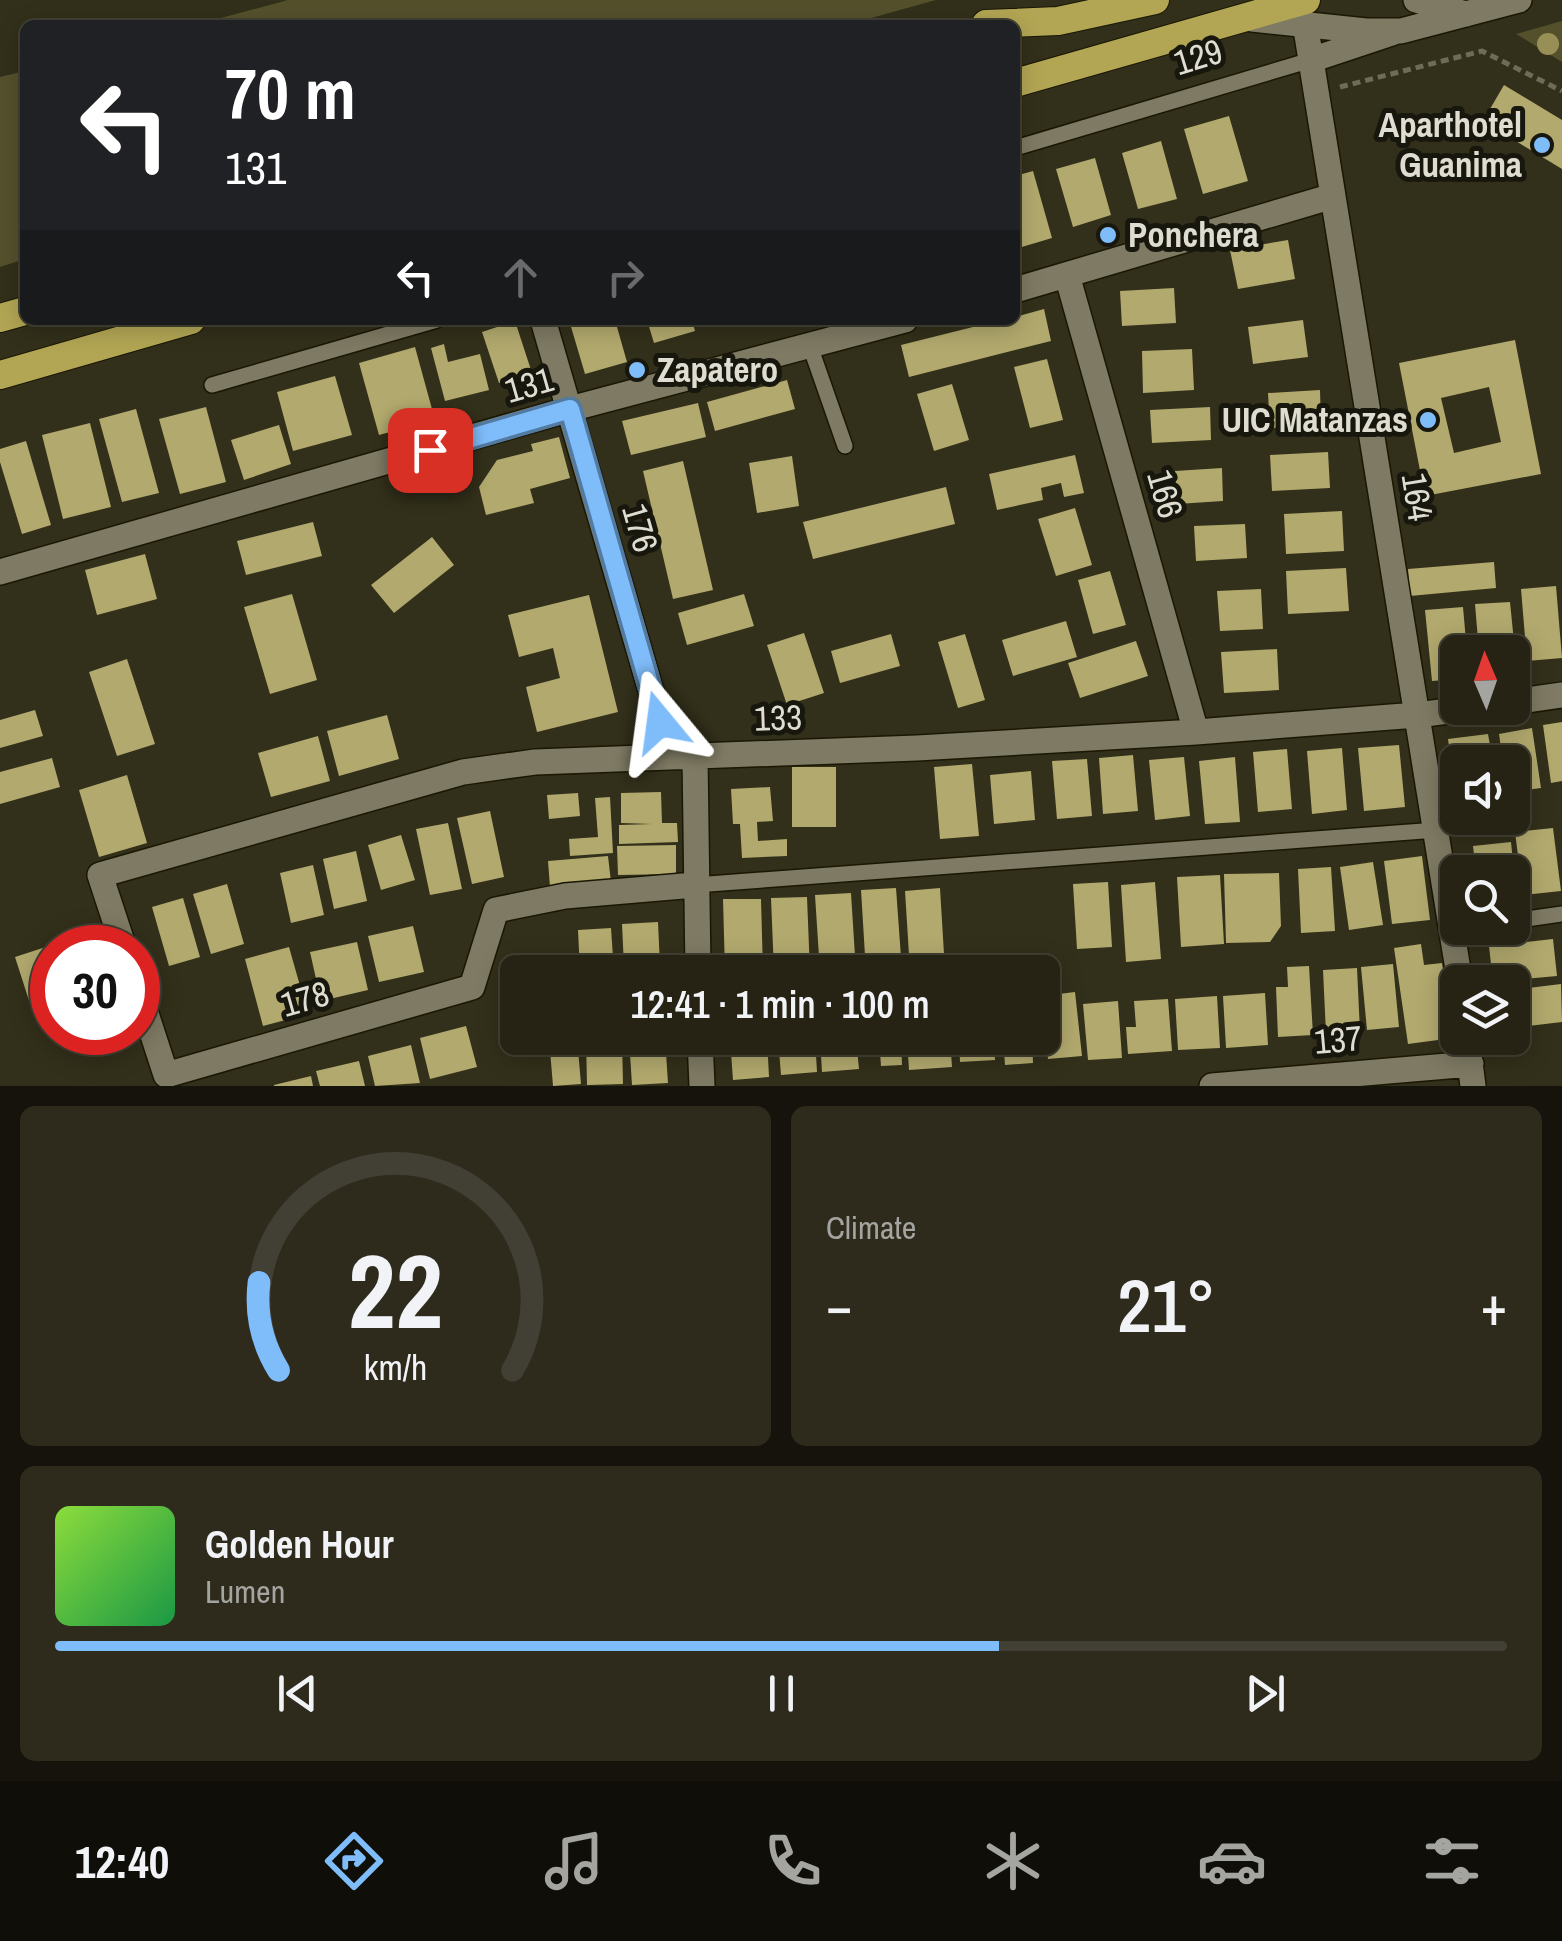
<!DOCTYPE html>
<html lang="en">
<head>
<meta charset="utf-8">
<style>
	body { margin:0; font-family:"Archivo Narrow",sans-serif; background:#2e2b1d; color:#f1f3f6; height:100vh; display:flex; flex-direction:column; font-size:38px; white-space:nowrap }
	* { box-sizing:border-box; margin:0 }
	p { font-size:32px; color:#a4a4a0 }
	.icon { flex:none; width:55px; height:55px; fill:none; stroke:currentColor; stroke-width:2; stroke-linecap:round; stroke-linejoin:round }
	.map { position:relative; height:1086px; overflow:hidden }
	.sheet { display:flex; flex-direction:column; gap:20px; padding:20px; background:#15130b; flex:1 }
	.sheet>* { flex:none }
	.guide { position:absolute; left:20px; top:20px; width:1000px; height:305px; border-radius:15px; box-shadow:0 5px 25px #0003,0 0 0 2px #424034; background:#202124; color:#fff; overflow:hidden }
	.needle { width:65px; rotate:358deg }
	.buttons { position:absolute; left:1440px; top:635px; display:grid; gap:20px }
	.buttons a { display:grid; place-items:center; width:90px; height:90px; border-radius:15px; background:#262314; box-shadow:0 5px 25px #0003,0 0 0 2px #424034; font-size:50px }
	.speed { position:absolute; left:30px; top:925px; display:flex; gap:20px; font-size:50px; font-weight:700; text-align:center }
	.speed>* { display:grid; place-content:center; width:130px; height:130px; border-radius:50%; background:#262314; box-shadow:0 5px 25px #0003,0 0 0 2px #424034; line-height:1 }
	.speed .limit { border:15px solid #d22; background:#fff; color:#111 }
	.pin { position:absolute; display:grid; place-items:center; width:85px; height:85px; color:#fff; margin:-42px; border-radius:20px; box-shadow:0 5px 15px #0006 }
	.me { position:absolute; width:110px; margin:-55px; rotate:344deg; stroke-linejoin:round; filter:drop-shadow(0 0 8px #0008) }
	.turn { display:flex; align-items:center; gap:35px; height:210px; padding:0 40px; font-size:45px }
	.turn .icon { width:130px; height:130px; stroke-width:2.5 }
	.turn b { display:block; font-size:70px; line-height:85px }
	.lanes { display:flex; align-items:center; height:95px; padding:0 40px; background:#0003; justify-content:center; gap:50px; direction:ltr }
	.lanes .off { opacity:.35 }
	.big { font-size:75px; font-weight:600; line-height:1.1 }
	.sheet .tile { flex:1; display:flex; flex-direction:column; justify-content:center; gap:15px; min-width:0; padding:0 35px; border-radius:15px; background:#2e2b1d }
	.sheet .dial { align-items:center; gap:0 }
	.dial svg { height:260px; overflow:visible; fill:none; stroke:#424034; stroke-width:7; stroke-linecap:round; text-anchor:middle }
	.dial text { fill:#f1f3f6; stroke:none }
	.song { display:flex; align-items:center; gap:30px }
	.cover { width:120px; height:120px; border-radius:15px; background:linear-gradient(135deg,hsl(90 70% 55%),hsl(140 70% 35%)) }
	.played { height:10px; border-radius:5px; background:linear-gradient(90deg,#7fbdfa 65%,#424034 65%) }
	.keys { display:flex; justify-content:space-around; direction:ltr }
	.heat { display:flex; justify-content:space-between; align-items:center; font-size:55px; direction:ltr }
	.sheet .tiles { flex:1; display:grid; gap:20px; grid-template-columns:1fr 1fr }
	.tile:last-child { grid-column:span 2 }
	.trip { position:absolute; left:500px; top:955px; width:560px; height:100px; border-radius:15px; background:#262314; box-shadow:0 5px 25px #0003,0 0 0 2px #424034; font-weight:600; line-height:100px; text-align:center }
	.tabs { display:flex; height:160px; justify-content:space-around; align-items:center; background:#0f0e08; color:#a4a4a0 }
	.tabs .icon { width:70px; height:70px }
	.tabs .current { color:#7fbdfa }
	.tabs b { font-size:45px; color:#f1f3f6 }
	.map>svg:first-child { display:block }
	.green { fill:#55502c }
	.building { fill:#b2a96e; fill-rule:evenodd }
	.lines { fill:none; stroke-linecap:round; stroke-linejoin:round }
	.service-casing { stroke:#1a1704; stroke-width:18 }
	.minor-casing { stroke:#1a1704; stroke-width:28 }
	.tertiary-casing { stroke:#1a1704; stroke-width:28 }
	.trunk-casing { stroke:#1a1704; stroke-width:30 }
	.path { stroke:#6e6b59; stroke-width:5; stroke-dasharray:8 5; stroke-linecap:butt }
	.service { stroke:#7e7a63; stroke-width:15 }
	.minor { stroke:#7e7a63; stroke-width:25 }
	.tertiary { stroke:#7e7a63; stroke-width:25 }
	.trunk { stroke:#b2a654; stroke-width:28 }
	.tree { fill:#988f56 }
	.route-casing { stroke:#537ba2; stroke-width:25 }
	.route { stroke:#7fbdfa; stroke-width:18 }
	.poi-dot { fill:#7fbdfa; stroke:#18170e; stroke-width:4 }
	.labels { text-anchor:middle; stroke-width:10; stroke-linejoin:round; paint-order:stroke }
	.street-label { font-size:35px; fill:#dfddd1; stroke:#18170e }
	.poi-label { font-size:35px; font-weight:bold; fill:#dfddd1; stroke:#18170e; text-anchor:end }
</style>
</head>
<body>
<div class="map">
<svg width="1562" height="1086" viewBox="0 0 1562 1086">
	<rect width="100%" height="100%" fill="#322f1a"/>
	<path class="green" d="M288,0h648l-90,25h-651z
		M1562,21v41l-46,-28z
		M25,71v188l-25,8v-190z"/>
	<path class="building" d="M1504,85l58,35v49l-79,-48z
		M1229,116l19,65 -45,13 -19,-65z
		M1161,141l16,58 -39,10 -16,-56z
		M1095,158l16,57 -38,12 -17,-58z
		M1033,171l19,67 -37,11v-73z
		M1288,240l7,39 -57,10 -8,-39z
		M1174,288l2,35 -54,3 -2,-35z
		M1044,309l7,32 -142,36 -8,-32 100,-25h14v-3z
		M569,320h46l12,42 -42,12z
		M647,320h45l3,11 -41,12z
		M1303,320l5,37 -55,7 -5,-37z
		M515,321l17,52 -33,10 -17,-51z
		M1515,340l26,134 -116,22 -26,-133zM1489,387l12,55 -47,11 -13,-55z
		M444,344l4,18 32,-8 9,36 -44,11 -14,-53z
		M415,347l20,73 -56,15 -20,-72z
		M1192,349l2,41 -51,3 -1,-42z
		M1047,359l16,61 -33,8 -16,-61z
		M335,376l17,59 -59,16 -16,-59z
		M787,380l8,29 -80,22 -8,-29z
		M952,384l17,56 -35,11 -17,-57z
		M1320,390l1,35 -51,3 -2,-35z
		M698,403l8,34 -75,18 -9,-34z
		M206,407l20,75 -46,12 -21,-75z
		M1210,407l1,33 -59,3 -2,-33z
		M136,409l23,84 -37,9 -23,-83z
		M90,423l21,84 -48,12 -21,-84z
		M279,425l12,39 -47,16 -13,-40z
		M559,437l11,41 -40,11 4,14 -48,12 -7,-28 18,-27 36,-9 -2,-7z
		M26,441l25,84 -29,9 -22,-72v-13z
		M1328,452l2,36 -58,3 -2,-36z
		M1075,455l9,38 -20,4 -3,-14 -20,5 2,12 -46,10 -8,-36z
		M792,456l7,50 -42,7 -8,-50z
		M683,461l30,129 -40,9 -30,-128z
		M1222,468l1,33 -46,3 -2,-33z
		M946,487l9,37 -142,35 -10,-37z
		M1075,508l17,57 -36,11 -18,-57z
		M1342,511l2,40 -58,3 -2,-40z
		M313,522l9,34 -76,19 -9,-34z
		M1245,524l2,34 -51,3 -2,-35z
		M432,537l22,28 -60,48 -23,-28z
		M145,554l12,45 -60,16 -12,-45z
		M1494,562l2,26 -86,8 -2,-27z
		M1346,568l3,43 -61,3 -2,-43z
		M1110,571l16,54 -33,9 -15,-54z
		M1556,586l6,72 -35,3 -6,-72z
		M1261,589l2,40 -43,2 -3,-40z
		M292,594l25,86 -47,14 -26,-87z
		M744,594l10,32 -67,19 -9,-32z
		M589,595l29,117 -81,20 -11,-45 34,-9 -7,-30 -34,9 -11,-42z
		M1510,602l5,50h-36l-4,-48z
		M1463,607l4,45h-9v27l-26,2 -7,-71z
		M1066,621l11,36 -64,19 -11,-36z
		M804,633l20,60 -37,12 -20,-60z
		M891,634l9,32 -60,17 -9,-32z
		M965,634l20,66 -27,8 -20,-66z
		M1136,641l12,35 -68,22 -12,-35z
		M1277,649l2,41 -55,3 -3,-41z
		M127,659l28,85 -38,12 -28,-84z
		M35,710l8,26 -43,12v-28z
		M387,715l12,44 -60,17 -12,-45z
		M1562,722v59l-11,2 -8,-58z
		M1532,728l9,60 -29,4v-30h-9l-4,-28z
		M1488,734l5,28h-35l-3,27 -7,-50z
		M318,736l12,45 -59,16 -13,-44z
		M1399,745l6,62 -41,4 -6,-63z
		M1342,748l5,62 -35,4 -5,-63z
		M1287,749l5,60 -34,3 -5,-60z
		M1133,755l5,56 -35,3 -4,-56z
		M1184,757l6,59 -35,4 -6,-60z
		M1235,757l5,65 -35,2 -6,-63z
		M52,758l8,29 -60,17v-32z
		M1087,759l5,57 -35,3 -5,-58z
		M972,764l7,72 -39,3 -6,-72z
		M792,767h44v60h-44z
		M1031,771l4,49 -41,4 -4,-49z
		M127,775l20,68 -48,14 -20,-67z
		M770,787l3,34 -16,1 1,19 29,-2v17l-45,2 -2,-34h-7l-2,-35z
		M661,792l1,31h15l1,19 -59,2v-19l33,-1 -31,-1v-30z
		M578,793l2,23 -31,3 -2,-24z
		M610,797l3,56 -43,3 -1,-17 29,-2 -3,-39z
		M490,811l14,66 -32,7 -15,-66z
		M448,823l14,66 -32,6 -14,-66z
		M1553,828l8,63 -38,4 -8,-63z
		M401,835l14,45 -34,10 -13,-45z
		M1511,842l3,30h-38l-3,-26z
		M676,845v29l-58,1 -1,-29z
		M356,851l11,50 -33,8 -11,-50z
		M608,856l3,26 -61,5 -2,-26z
		M1422,856l8,64 -38,4 -8,-63z
		M1373,862l10,63 -34,5 -9,-63z
		M313,865l11,50 -33,8 -11,-50z
		M1331,867l4,64 -34,2 -3,-64z
		M1279,873l2,53 -11,16 -44,1 -2,-69z
		M1220,875l4,69 -43,3 -4,-70z
		M1108,882l4,65 -35,2 -4,-65z
		M1155,882l6,77 -35,3 -5,-77z
		M227,884l17,60 -33,10 -18,-60z
		M896,888l6,83 -36,1 -5,-82z
		M940,888l4,66 -35,1 -4,-64z
		M851,893l5,79h-36l-5,-77z
		M807,897l3,75h-36l-3,-74z
		M183,898l17,59 -31,9 -17,-59z
		M723,899h38l2,73h-38z
		M658,922l2,44 -36,1 -2,-43z
		M413,926l11,46 -45,10 -11,-46z
		M611,928l3,44h-34l-2,-42z
		M1553,939l4,37 -64,6 -4,-36z
		M357,942l11,48 -47,11 -11,-49z
		M58,943l1,5h-7v59l-19,6 -18,-56z
		M1421,944l3,21 18,-2 11,75 -45,6 -14,-96z
		M289,947l19,67 -45,12 -18,-67z
		M1393,964l6,63 -32,3 -6,-63z
		M1309,966l4,69 -35,2 -2,-50h12l-1,-20z
		M1357,968l3,64 -34,2 -3,-64z
		M1561,984l1,38 -50,6v-38z
		M1075,992l7,64 -34,3 -6,-63z
		M1265,993l3,52 -42,3 -3,-52z
		M1217,996l3,52 -42,2 -3,-51z
		M1168,999l4,52 -44,3 -2,-27h10l-2,-26z
		M1118,1001l4,57 -34,2 -5,-56z
		M466,1026l11,41 -47,12 -10,-41z
		M549,1038h28l4,46 -28,2z
		M586,1038h36l1,46 -36,1z
		M629,1038h36l3,45 -36,2z
		M730,1038h37l2,39 -36,3z
		M778,1038h37l2,34 -36,3z
		M820,1038h36l3,31 -37,3z
		M879,1038h22l1,27 -21,1z
		M907,1038h43l2,29 -43,3z
		M959,1038h35l1,22 -35,2z
		M1003,1038h29l1,25 -28,2z
		M411,1045l9,38 -45,3 -7,-30z
		M359,1061l6,25h-45l-4,-15z
		M311,1076l2,10h-39v-1z"/>
	<g class="lines">
		<defs>
			<path id="service" d="M1015,148l296,-88
				M810,346l35,100
				M212,385l225,-65
				M695,885l742,-55
				M1512,921l50,-7"/>
			<path id="minor" d="M1305,23l155,959
				M1311,60l81,-27
				M1067,275l129,457
				M1015,290l318,-94
				M543,320l127,436
				M0,572l570,-163 335,-89
				M1512,702l50,-7
				M695,756l3,216
				M124,948l-24,-73 363,-103 72,-10 382,-14 279,-16 221,-17 55,-7
				M138,989l28,86 306,-88 24,-77 69,-14 130,-11
				M700,1038l2,48
				M1467,1038l6,48
				M1212,1086l259,-22"/>
			<path id="tertiary" d="M1416,0l50,14
				M1252,19l114,12h35l118,-31"/>
			<path id="trunk" d="M986,24l72,-3 97,-21
				M1015,83l291,-83
				M0,318l25,-7
				M0,375l191,-55"/>
		</defs>
		<use href="#service" class="service-casing"/>
		<use href="#minor" class="minor-casing"/>
		<use href="#tertiary" class="tertiary-casing"/>
		<use href="#trunk" class="trunk-casing"/>
		<path class="path" d="M1340,87l142,-36 80,40"/>
		<use href="#service" class="service"/>
		<use href="#minor" class="minor"/>
		<use href="#tertiary" class="tertiary"/>
		<use href="#trunk" class="trunk"/>
	</g>
	<circle class="tree" cx="1548" cy="44" r="11"/>
	<g class="lines">
		<defs>
			<path id="route" d="M430,450l140,-41 90,313"/>
		</defs>
		<use href="#route" class="route-casing"/>
		<use href="#route" class="route"/>
	</g>
	<g class="poi-dot">
		<circle cx="1542" cy="145" r="10"/>
		<circle cx="1108" cy="235" r="10"/>
		<circle cx="637" cy="370" r="10"/>
		<circle cx="1428" cy="420" r="10"/>
	</g>
	<g class="labels">
		<g class="street-label">
			<text transform="translate(1198 57) rotate(-17)" y="12">129</text>
			<text transform="translate(529 385) rotate(-16)" y="12">131</text>
			<text transform="translate(1165 494) rotate(74)" y="12">166</text>
			<text transform="translate(1417 497) rotate(81)" y="12">164</text>
			<text transform="translate(640 528) rotate(74)" y="12">176</text>
			<text transform="translate(778 718) rotate(-2)" y="12">133</text>
			<text transform="translate(305 999) rotate(-16)" y="12">178</text>
			<text transform="translate(1338 1040) rotate(-5)" y="12">137</text>
		</g>
		<g class="poi-label">
			<text x="1522" y="137">Aparthotel<tspan x="1522" dy="40">Guanima</tspan></text>
			<text x="1128" y="247" text-anchor="start">Ponchera</text>
			<text x="657" y="382" text-anchor="start">Zapatero</text>
			<text x="1408" y="432">UIC Matanzas</text>
		</g>
	</g>
</svg>
<div class="buttons">
<a><svg class="needle" viewBox="-14 -14 28 28"><path d="M0-13l5 13h-10z" fill="#e53935"/><path d="M0 13l5-13h-10z" fill="#a4a4a0"/></svg></a>
<a><svg class="icon" aria-label="sound" viewBox="0 0 24 24"><path d="M4 9h4l5-4v14l-5-4H4zM17 9q2 3 0 6"/></svg></a>
<a><svg class="icon" aria-label="search" viewBox="0 0 24 24"><circle cx="10" cy="10" r="6"/><path d="M15 15l6 6"/></svg></a>
<a><svg class="icon" aria-label="layers" viewBox="0 0 24 24"><path d="M12 4l9 5-9 5-9-5zM3 14l9 5 9-5"/></svg></a>
</div>
<div class="speed"><div class="limit">30</div></div>
<div class="pin" style="left:430px;top:450px;background:#d93025"><svg class="icon" aria-label="arrive" viewBox="0 0 24 24"><path d="M6 21V4h12l-3 4 3 4H6"/></svg></div>
<svg class="me" style="left:660px;top:722px" viewBox="-20 -20 40 40"><path d="M0-17L14 15 0 8-14 15z" fill="#7fbdfa" stroke="#fff" stroke-width="4"/></svg>
<div class="trip">12:41 · 1 min · 100 m</div>
<div class="guide">
<div class="turn"><svg class="icon" aria-label="left" viewBox="0 0 24 24"><path d="M17 20v-9H6M10 6l-5 5 5 5"/></svg><div><b>70 m</b>131</div></div>
<div class="lanes"><svg class="icon" aria-label="left" viewBox="0 0 24 24"><path d="M17 20v-9H6M10 6l-5 5 5 5"/></svg><svg class="icon off" aria-label="ahead" viewBox="0 0 24 24"><path d="M12 20V5M6 11l6-6 6 6"/></svg><svg class="icon off" aria-label="right" viewBox="0 0 24 24"><path d="M7 20v-9h11M14 6l5 5-5 5"/></svg></div>
</div>
</div>
<section class="sheet">
<div class="tiles">
<div class="tile dial"><svg viewBox="0 0 100 80">
<path d="M14 69A42 42 0 1 1 86 69"/>
<path d="M14 69A42 42 0 0 1 8 42" stroke="#7fbdfa"/>
<text x="50" y="56" font-size="32" font-weight="700">22</text>
<text x="50" y="72" font-size="11">km/h</text>
</svg></div>
<div class="tile"><p>Climate</p>
<div class="heat"><a>−</a><b class="big">21°</b><a>+</a></div>
</div>
<div class="tile">
<div class="song"><i class="cover"></i><div><b>Golden Hour</b><p>Lumen</p></div></div>
<div class="played"></div>
<div class="keys"><svg class="icon" aria-label="previous" viewBox="0 0 24 24"><path d="M18 5L8 12l10 7zM5 5v14"/></svg><svg class="icon" aria-label="pause" viewBox="0 0 24 24"><path d="M8 5v14M16 5v14"/></svg><svg class="icon" aria-label="next" viewBox="0 0 24 24"><path d="M6 5l10 7-10 7zM19 5v14"/></svg></div>
</div>
</div>
</section>
<nav class="tabs">
<b>12:40</b>
<svg class="icon current" aria-label="directions" viewBox="0 0 24 24"><path d="M12 3l9 9-9 9-9-9zM9 14v-3h6M13 9l2 2-2 2"/></svg>
<svg class="icon" aria-label="music" viewBox="0 0 24 24"><path d="M9 18V5l10-2v13"/><circle cx="6" cy="18" r="3"/><circle cx="16" cy="16" r="3"/></svg>
<svg class="icon" aria-label="phone" viewBox="0 0 24 24"><path d="M5 4h4l2 5-3 2q2 4 5 5l2-3 5 2v4C11 20 4 13 5 4z"/></svg>
<svg class="icon" aria-label="climate" viewBox="0 0 24 24"><path d="M12 3v18M4 7l16 10M4 17L20 7"/></svg>
<svg class="icon" aria-label="car" viewBox="0 0 24 24"><path d="M5 17H2v-5l4-1 3-4h7l3 4 3 1v5h-3M9 17h6M6 11h13"/><circle cx="7" cy="17" r="2"/><circle cx="17" cy="17" r="2"/></svg>
<svg class="icon" aria-label="filters" viewBox="0 0 24 24"><path d="M4 7h16M4 17h16"/><circle cx="9" cy="7" r="2"/><circle cx="15" cy="17" r="2"/></svg>
</nav>
</body>
</html>
